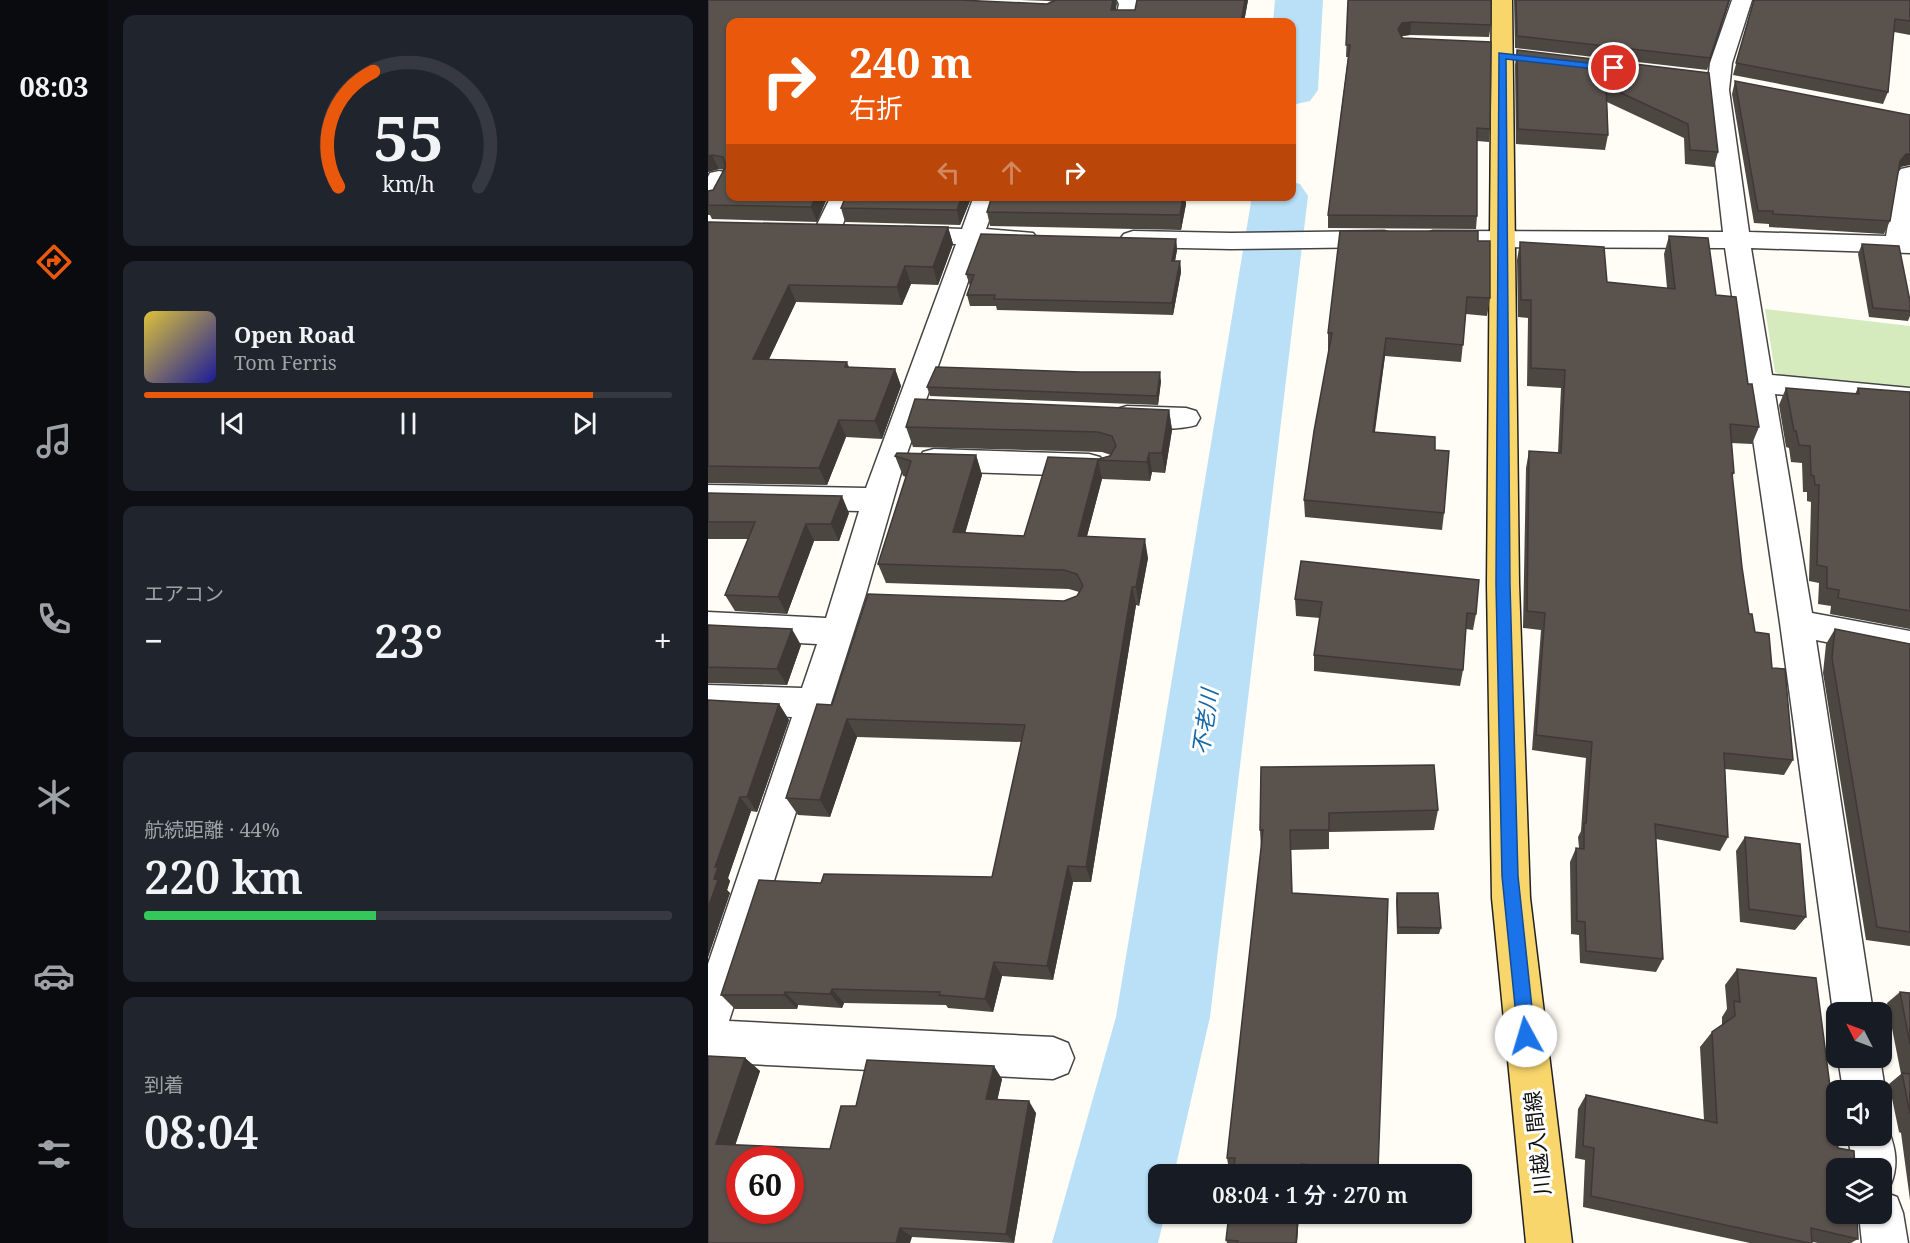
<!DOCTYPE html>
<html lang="ja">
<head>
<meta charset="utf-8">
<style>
	body { margin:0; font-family:"Noto Serif","Noto Sans JP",serif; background:#20242c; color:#f1f3f6; height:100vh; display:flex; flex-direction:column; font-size:22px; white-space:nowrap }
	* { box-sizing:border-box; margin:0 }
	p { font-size:20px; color:#9ea1a6 }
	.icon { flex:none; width:33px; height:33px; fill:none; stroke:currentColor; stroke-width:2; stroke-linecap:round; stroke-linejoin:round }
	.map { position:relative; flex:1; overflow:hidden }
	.drawer { display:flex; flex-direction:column; gap:15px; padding:15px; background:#0d0f14; width:600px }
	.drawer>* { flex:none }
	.guide { position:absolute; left:18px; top:18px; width:570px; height:183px; border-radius:12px; box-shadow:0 2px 4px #0004; background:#ea580c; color:#fff; overflow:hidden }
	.needle { width:39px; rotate:312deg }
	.buttons { position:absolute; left:1118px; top:1002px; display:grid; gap:12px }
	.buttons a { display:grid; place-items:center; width:66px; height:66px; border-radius:12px; background:#171b24; box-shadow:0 2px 4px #0004; font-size:30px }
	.speed { position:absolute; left:18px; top:1146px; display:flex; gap:12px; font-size:30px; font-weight:700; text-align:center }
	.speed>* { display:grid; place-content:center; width:78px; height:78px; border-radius:50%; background:#171b24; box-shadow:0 2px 4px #0004; line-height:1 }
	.speed .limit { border:9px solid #d22; background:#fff; color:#111 }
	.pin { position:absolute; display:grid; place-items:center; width:51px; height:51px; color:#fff; margin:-26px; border:3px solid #fff; border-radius:50%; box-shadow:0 2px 6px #0007 }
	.me { position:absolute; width:66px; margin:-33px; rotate:354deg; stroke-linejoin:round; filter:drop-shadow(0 0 4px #0008) }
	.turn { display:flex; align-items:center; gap:21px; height:126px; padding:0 24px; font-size:27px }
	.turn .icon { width:78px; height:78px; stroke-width:2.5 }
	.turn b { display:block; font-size:42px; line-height:51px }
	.lanes { display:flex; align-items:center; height:57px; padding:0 24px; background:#0003; justify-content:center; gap:30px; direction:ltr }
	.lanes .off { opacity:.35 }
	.big { font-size:45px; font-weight:600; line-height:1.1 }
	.drawer .tile { flex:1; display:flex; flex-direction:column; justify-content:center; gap:9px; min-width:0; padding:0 21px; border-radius:12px; background:#20242c }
	.drawer .dial { align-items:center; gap:0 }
	.dial svg { height:156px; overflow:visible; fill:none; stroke:#363941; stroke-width:7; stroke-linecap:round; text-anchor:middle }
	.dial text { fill:#f1f3f6; stroke:none }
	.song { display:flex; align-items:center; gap:18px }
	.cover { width:72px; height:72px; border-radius:9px; background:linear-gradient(135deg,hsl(50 70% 55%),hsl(240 70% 35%)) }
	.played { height:6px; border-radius:3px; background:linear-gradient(90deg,#ea580c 85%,#363941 85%) }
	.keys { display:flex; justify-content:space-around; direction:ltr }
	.heat { display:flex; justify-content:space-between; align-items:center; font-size:33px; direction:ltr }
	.charge { height:9px; border-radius:4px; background:linear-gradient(90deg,#34c759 44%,#363941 0) }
	.trip { position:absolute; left:440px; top:1164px; width:324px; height:60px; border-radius:12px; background:#171b24; box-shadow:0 2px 4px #0004; font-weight:600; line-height:60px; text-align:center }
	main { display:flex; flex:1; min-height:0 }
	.dock { display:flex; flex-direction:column; width:108px; justify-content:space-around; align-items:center; background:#090b0e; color:#9ea1a6 }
	.dock .icon { width:42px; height:42px }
	.dock .active { color:#ea580c }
	.dock b { font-size:27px; color:#f1f3f6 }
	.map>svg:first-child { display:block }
	.green { fill:#d5ebbd }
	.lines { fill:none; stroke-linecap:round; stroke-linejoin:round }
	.river { fill:#b9e0f7; fill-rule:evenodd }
	.minor-casing { stroke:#444; stroke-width:3 }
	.major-casing { stroke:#222; stroke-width:3 }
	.minor { fill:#fff; fill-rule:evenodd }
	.major { fill:#f9d66b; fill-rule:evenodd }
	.wall { fill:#4d4742 }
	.shaded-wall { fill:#3f3936 }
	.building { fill:#5a524d; stroke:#3f3936; stroke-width:1.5; fill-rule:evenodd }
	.route { fill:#1a73e8; stroke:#114b97; stroke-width:1.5 }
	.labels { text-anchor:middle; stroke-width:6; stroke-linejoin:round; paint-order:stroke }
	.street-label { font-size:21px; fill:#111; stroke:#fff }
	.water-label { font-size:22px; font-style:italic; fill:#1768a6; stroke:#fff }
</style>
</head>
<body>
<main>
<nav class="dock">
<b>08:03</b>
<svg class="icon active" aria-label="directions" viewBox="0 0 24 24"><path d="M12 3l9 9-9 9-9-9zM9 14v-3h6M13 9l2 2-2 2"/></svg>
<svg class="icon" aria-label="music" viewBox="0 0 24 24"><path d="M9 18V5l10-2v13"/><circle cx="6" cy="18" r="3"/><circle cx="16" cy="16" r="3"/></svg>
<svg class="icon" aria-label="phone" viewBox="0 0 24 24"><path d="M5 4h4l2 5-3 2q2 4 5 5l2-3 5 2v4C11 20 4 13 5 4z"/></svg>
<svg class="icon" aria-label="climate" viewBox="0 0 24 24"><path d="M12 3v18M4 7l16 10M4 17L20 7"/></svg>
<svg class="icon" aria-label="car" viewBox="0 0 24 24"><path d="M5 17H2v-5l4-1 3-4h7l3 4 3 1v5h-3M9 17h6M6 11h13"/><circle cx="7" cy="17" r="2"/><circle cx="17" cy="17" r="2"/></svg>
<svg class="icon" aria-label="filters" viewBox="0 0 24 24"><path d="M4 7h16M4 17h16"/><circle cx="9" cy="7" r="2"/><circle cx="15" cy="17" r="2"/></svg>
</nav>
<section class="drawer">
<div class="tile dial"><svg viewBox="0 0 100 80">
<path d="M14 69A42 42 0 1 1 86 69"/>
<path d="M14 69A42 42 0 0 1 32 10" stroke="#ea580c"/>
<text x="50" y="56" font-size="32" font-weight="700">55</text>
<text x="50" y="72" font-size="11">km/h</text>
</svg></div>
<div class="tile">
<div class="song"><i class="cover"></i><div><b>Open Road</b><p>Tom Ferris</p></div></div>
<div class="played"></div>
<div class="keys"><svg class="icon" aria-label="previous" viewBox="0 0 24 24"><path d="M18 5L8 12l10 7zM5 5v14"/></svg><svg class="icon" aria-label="pause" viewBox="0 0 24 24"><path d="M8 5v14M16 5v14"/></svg><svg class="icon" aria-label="next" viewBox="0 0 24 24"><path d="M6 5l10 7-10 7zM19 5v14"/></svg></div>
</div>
<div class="tile"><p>エアコン</p>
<div class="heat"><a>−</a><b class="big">23°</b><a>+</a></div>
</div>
<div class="tile"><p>航続距離 · 44%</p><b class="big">220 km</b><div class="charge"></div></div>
<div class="tile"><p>到着</p><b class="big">08:04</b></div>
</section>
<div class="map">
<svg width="1202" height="1243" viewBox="0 0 1202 1243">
	<rect width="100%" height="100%" fill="#fffdf5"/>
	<path class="green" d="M1057,309l145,17v61l-123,-8 -12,-7z"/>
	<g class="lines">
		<path class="river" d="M567,0h48l-5,90 -8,11 -18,4v-83h-19z
			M584,182l8,2 8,12 -98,821 -36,157h-16v40h7l-7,29h-106l64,-226 136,-821h40z"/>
		<defs>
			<path id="minor" d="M409,0h22l-4,22h-20l4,-18z
				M1024,0h20l-20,63 -3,27 20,142 137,4 11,-62 4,-5 9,-2v86l-159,-5 21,127 138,13v20l-135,-14 37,219 98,18v28l-94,-19 57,372h-37v8l-3,-8 -53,-389 -55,-375 -292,-1 -9,-3 -4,-5 4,-5 9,-3 290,1 -16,-142 3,-27z
				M11,171l9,2 2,6 -13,24 -9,2v-28l2,-4z
				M123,196h24l-16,37 -4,5 -9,3 -9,-3 -4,-5z
				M266,196h24l-12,33 47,4 4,5 -4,5 -9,3 -43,-1 -76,214 -40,138 -136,424 324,16 15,6 6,15 -6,15 -15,6 -345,-17v-98l84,-247 -84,-4v-28l94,3 15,-44 -109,-6v-26l118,6 33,-107 -151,-4v-22l158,3 90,-244 -60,-4 -4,-5 4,-5 9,-3 57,2z
				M425,231l98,2 153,-2 9,3 4,5 -4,5 -9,3 -153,2 -98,-2 -9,-3 -4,-5 4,-5z
				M419,406l59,2 10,3 4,7 -4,7c-20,6 -59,4 -79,-2l-4,-7 4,-7z
				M226,449l155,5 11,3 4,8 -4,8 -11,3 -155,-5 -11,-3 -4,-8 4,-8z
				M1130,1058h42l5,32 -4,10v-10h-38z
				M1173,1119l4,2c9,22 15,40 6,63l-10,4v-20h-28l-5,-32h33z
				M1173,1191l16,6 6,16 5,30h-46l-3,-29h22z"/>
			<path id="major" d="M784,0h20l7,584 11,314 42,345h-46l-34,-345 -5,-314z"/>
		</defs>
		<use href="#minor" class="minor-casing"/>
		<use href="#major" class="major-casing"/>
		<use href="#minor" class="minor"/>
		<use href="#major" class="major"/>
	</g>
	<path class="wall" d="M0,0l339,4 6,-2 -4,-1 -29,-1h96v10h19l2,-10h111l-4,22h-514v174h98l-11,26 -105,-3 -2,-4h-2v-24l5,-1 11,-20 -5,-1 -11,3z
		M640,0l143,25 -2,12 -79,-2 -8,1 88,93 -1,13 -12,-1v75l-1,13 -148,-1v-13l20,-158h-2z
		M806,0h216l-23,70 -192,-22z
		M1046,0h156v35l-16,-3 -6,60 -5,12 -150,-29z
		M809,50l192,23 9,79 -4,15 -29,-3 -1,-26 -77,-36 1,33 -3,15 -89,-6 -1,-79z
		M1027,81l166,86 -2,2 -9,52 -6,13 -115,-7v-3l-15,-1 -22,-129z
		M264,196l-12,29 -115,-3 -4,-14z
		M284,196h193l1,8 -5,26 -191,-4 -3,-14z
		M0,222l240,5 5,17 -15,41 -27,-1 -9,21 -106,-3 -27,57 78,3 2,5 46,2 6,17 -19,53 -36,-2 -19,48 -119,-2z
		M961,236l47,59 32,89 11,43 -7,17 -21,-1 3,30 -2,4 10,90 7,47 6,18 17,36 21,92 -9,15 -59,-6 3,68 -8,14 -64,-12 7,120 -7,13 -76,-9 -1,-28 -8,-1 -1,-72 6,-14h3l-1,-11 3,-6 5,-73 -54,-8 9,-120 -18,-2 3,-160 3,-17 29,2 3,-65 -34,-2 1,-68 -10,-1 -1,-57 3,-18 87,40 60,6 -3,-34z
		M468,239l1,11 -2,11h5l1,11 -8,43 -176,-5 -1,-4h-26l-3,-11 3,-9 -4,-12z
		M770,241l12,57 -3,18 -21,-2 -5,48 -76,-6 -10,76 60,18 9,63 -2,17 -137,-13 -1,-17 25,-150h-1v-17z
		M1154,244l48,57v15l-2,5 -39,-4 -11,-63z
		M453,381l-3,24 -228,-9 -3,-9z
		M1078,388l69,6 3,-6 52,4v237l-80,-15 1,-8 -13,-2 1,-21 -10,-2 2,-79 -4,-1v-9h-4l-1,-29 -11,-1 -2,-14 -3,-1 -7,-42z
		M461,410l3,20 -7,43 -13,-1 -2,9 -48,-2 -15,57 61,22 -9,48 -3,-1 -45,277h-18l-20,98 -51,-4 -9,36 -45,-4 -2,-3 -102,-2 -2,5 -44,-3 -1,4h-62l-14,-14 100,-112 171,-6 30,-135 -165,-5 -27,80 -32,-2 -12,-17 46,-93 232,-104 13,-5 2,-4 -10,-3 -183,-6 -8,-19 28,-87 -3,-1 -8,-20 81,-1 6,20 -17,58 59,3 75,-77 12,-4 -9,-3 -189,-5 -7,-20z
		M0,493l141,20 -10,28h-25l-27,73 -52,-3 -10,-16 23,-56h-40z
		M587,599l181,15 -3,16 -7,-1 -3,41 -3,16 -146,-15v-16l6,-37 -24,-2z
		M0,625l93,20 -14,40 -79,-2z
		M1127,629l75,15v302l-44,-6 -43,-267 3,-29z
		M0,700l71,4 10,16 -32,92 -6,-1 -23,67 2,3 -3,9 3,3 -22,64z
		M553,767l177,43 -4,20 -105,2v17l-39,1 2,43 86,277 -1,4h-144v-3l-4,-1 -2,-12 34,-308 -1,-20z
		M1037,837l61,80 -11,13 -55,-8 -4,-71z
		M689,893l44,35 -2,6h-42l-1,-34z
		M1029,969l101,179 20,91 -7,4h-33l-6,-1 -3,1h-59l-167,-36 2,-47 -10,-2 3,-49 8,-14 118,25 -4,-73 12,-15 10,-7v-8l5,-8 -2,-24z
		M1192,992l10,1v207l-9,-67 -2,-1 -10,-48 12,-10 -14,-71z
		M37,1058l15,13 -25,74 95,4 26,-43 146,-27 -5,21 39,13 -22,130 -102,-6 -204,6z
		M521,1214h70l-2,29h-70l-1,-3z"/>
	<path class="shaded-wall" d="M405,0h3l1,4 -4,18 -2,-12z
		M537,0h3l-4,22h-3z
		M1021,0h1l-23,70 3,-12z
		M703,22l-1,13 -8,1 -4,-7 4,-6z
		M1198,154h4v11l-9,2 -6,7 5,-13z
		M4,155l7,14 -11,3v-16z
		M108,196h12l-11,26 -6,-15z
		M254,196h10l-12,29 -3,-15z
		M475,196h2l1,8 -5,26 -1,-15z
		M240,227l5,17 -15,41 -5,-18z
		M468,239l1,11 -4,22 -1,-11z
		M472,261l1,11 -8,43 -1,-12z
		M197,266l6,18 -9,21 -5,-18z
		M81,285l7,17 -35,74 -8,-17z
		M678,338l-1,18 -13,93 1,-17z
		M187,369l6,17 -19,53 -7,-18z
		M452,372l1,9 -3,24 -1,-9z
		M461,410l3,20 -7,43 -3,-20z
		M131,420l7,17 -19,48 -8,-17z
		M441,453l3,19 -2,9 -3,-19z
		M268,455l6,20 -22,76 -7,-19z
		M390,460l4,19 -20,76 -4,-19z
		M134,496l7,17 -10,28 -8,-17z
		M98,524l8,17 -27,73 -9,-17z
		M437,539l3,19 -9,48 -3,-19z
		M424,587l4,18 -45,277 -5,-15z
		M84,629l9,16 -14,40 -10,-16z
		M71,704l10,16 -32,92 -10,-15z
		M139,719l10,18 -27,80 -10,-17z
		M32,797l11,14 -23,67 2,3 -3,9 3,3 -22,64v-49l6,-29 1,-12z
		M360,866l5,16 -20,98 -6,-14z
		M286,962l8,14 -9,36 -8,-13z
		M124,989l12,14 -2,5 -12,-14z
		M77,992l13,13 -1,4 -13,-14z
		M37,1058l15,13 -28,84 -16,-11z
		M286,1066l8,13 -7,32 -9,-12z
		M321,1101l7,12 -22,130 -8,-9z
		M590,1214h1l-2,29h-1z
		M192,1228l12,9 -2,6h-14z"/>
	<path class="building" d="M0,0h251l88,4 7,-3 1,-1h58l-2,10h24l2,-10h108l-4,22h-511v174h86l-5,11 -103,-2v-14l5,-1 13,-24 -3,-9 -11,-2 -4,1z
		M640,0h143v25l-80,-3 -9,1 -4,6 4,9 89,4 -1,87 -13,-1v88l-149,-1 22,-170h-4z
		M808,0h213l-19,58 -193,-22z
		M1046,0h156v21l-15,-2 -7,73 -152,-29z
		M809,50l192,23 9,79 -28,-2 -2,-26 -82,-38 2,49 -90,-6z
		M1027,81l175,34v39h-4l-6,7 -10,60 -117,-7v-3h-15z
		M138,196h116l-5,14 -116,-2z
		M284,196h191l-3,19 -193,-3z
		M0,222l240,5 -15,40 -28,-1 -8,21 -108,-2 -36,74 94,3 -2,5 50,2 -20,52 -36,-1 -20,48 -111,-2z
		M632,231h138v10h12v57l-23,-1 -4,48 -77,-7 -13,94 62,5v13l14,1 -5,62 -140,-13 10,-69 18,-98h-4z
		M273,234l195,5 -4,22h8l-8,42 -178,-4 1,-4h-28l7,-20 -8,-1z
		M961,236l39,2 8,57 20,2 12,87h4l7,43 -29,-3 4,49h-2l10,94 7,47h3l3,18 14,2 3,34 13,1 8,91 -69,-7 4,84 -73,-13 8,135 -77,-8 -1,-29 -8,-1 -1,-73 8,1v-26h2l6,-81 -56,-7 9,-122 -18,-2 2,-160 32,2 4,-83 -34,-2v-68h-10l-1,-58 84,5 3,35 68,7z
		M1154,244l37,2 11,55v10l-37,-3z
		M228,367l145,5h79l-3,24 -230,-9z
		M1078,388l73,6 -1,-6 52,4v219l-72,-13 1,-8 -12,-2v-21l-10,-2 2,-80h-4l-1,-9 -3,-1 -1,-29 -11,-1 -3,-14h-2z
		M207,399l254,11 -7,43h-13l-2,9 -49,-2 -20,76 67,3 -9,48h-4l-46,280 -18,-1 -21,100 -53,-4 -9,37 -46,-4 1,-3 -108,-3 -2,5 -45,-2 -1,3h-63l38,-115 62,3 3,-9 168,3 33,-152 -178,-6 -27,81 -34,-2 31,-94 15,1 36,-111 196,7 13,-5 6,-10 -6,-12 -13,-4 -186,-6 33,-103 -16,-5 2,-3 79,2 -23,77 71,4 24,-79 51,2 11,-3 6,-10 -4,-10 -14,-4 -192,-5z
		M0,493l134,3 -11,28h-25l-28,73 -53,-2 30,-73h-47z
		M593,561l178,19 -3,34 -9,-1 -4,57 -149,-15 8,-53 -27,-3z
		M0,625l84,4 -15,40 -69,-2z
		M1127,629l75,15v288l-33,-5 -45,-269z
		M0,700l71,4 -32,93h-7l-25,70h3l-4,12 4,1 -10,28z
		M726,765l4,45 -109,3v17h-39l2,63 96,6 -10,271 -77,-6 -1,10h-67l2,-16h-8l36,-328h-3l1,-63z
		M1037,837l55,7 6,73 -57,-8z
		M689,893h41l3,35 -43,-1z
		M1029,969l79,9 22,170 16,3 1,17h-19v46h21l1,25 -47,-11 1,15h-3l-218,-47 3,-48 -11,-2 3,-51 131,28 -5,-91 23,-16 -1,-15 6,1z
		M1192,992l10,1v51z
		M0,1056l37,2 -29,86 114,5 11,-43h15l11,-46 127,6 -8,33 43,2 -23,133 -106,-6 -4,15h-188zM32,1160h50v50h-50z
		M1194,1073l8,1v40z
		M521,1214h69l-2,29h-59l1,-2 -12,-1z"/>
	<path class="route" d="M791,53l115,13 5,2 -5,3 -108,-12 4,525 8,292 17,160 -3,6 -6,3 -6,-3 -2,-6 -16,-160 -6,-292z"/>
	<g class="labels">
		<g class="street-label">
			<text transform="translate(830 1143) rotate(-96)" y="7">川越入間線</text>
		</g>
		<g class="water-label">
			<text transform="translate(497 722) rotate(-82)" y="8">不老川</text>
		</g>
	</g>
</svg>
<div class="buttons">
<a><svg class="needle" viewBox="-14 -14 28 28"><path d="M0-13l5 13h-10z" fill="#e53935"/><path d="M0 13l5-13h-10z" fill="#9ea1a6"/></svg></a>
<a><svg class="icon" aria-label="sound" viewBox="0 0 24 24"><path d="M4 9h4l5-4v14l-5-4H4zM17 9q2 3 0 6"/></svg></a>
<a><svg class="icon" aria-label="layers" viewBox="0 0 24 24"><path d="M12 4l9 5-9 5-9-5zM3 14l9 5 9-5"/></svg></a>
</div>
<div class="speed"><div class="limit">60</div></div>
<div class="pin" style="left:906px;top:68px;background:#d93025"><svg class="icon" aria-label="arrive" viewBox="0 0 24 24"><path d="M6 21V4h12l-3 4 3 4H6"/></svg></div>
<svg class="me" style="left:818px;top:1036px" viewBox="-20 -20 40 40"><circle r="19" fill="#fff"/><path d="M0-13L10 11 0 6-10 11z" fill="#1a73e8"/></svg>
<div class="trip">08:04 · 1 分 · 270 m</div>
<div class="guide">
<div class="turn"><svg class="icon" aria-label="right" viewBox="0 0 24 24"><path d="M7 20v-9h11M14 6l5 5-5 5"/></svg><div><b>240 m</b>右折</div></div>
<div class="lanes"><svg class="icon off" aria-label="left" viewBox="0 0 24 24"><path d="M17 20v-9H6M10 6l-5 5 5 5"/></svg><svg class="icon off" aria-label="ahead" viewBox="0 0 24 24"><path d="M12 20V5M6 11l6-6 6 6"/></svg><svg class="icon" aria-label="right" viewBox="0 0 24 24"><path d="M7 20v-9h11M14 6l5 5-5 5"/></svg></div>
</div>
</div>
</main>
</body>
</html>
